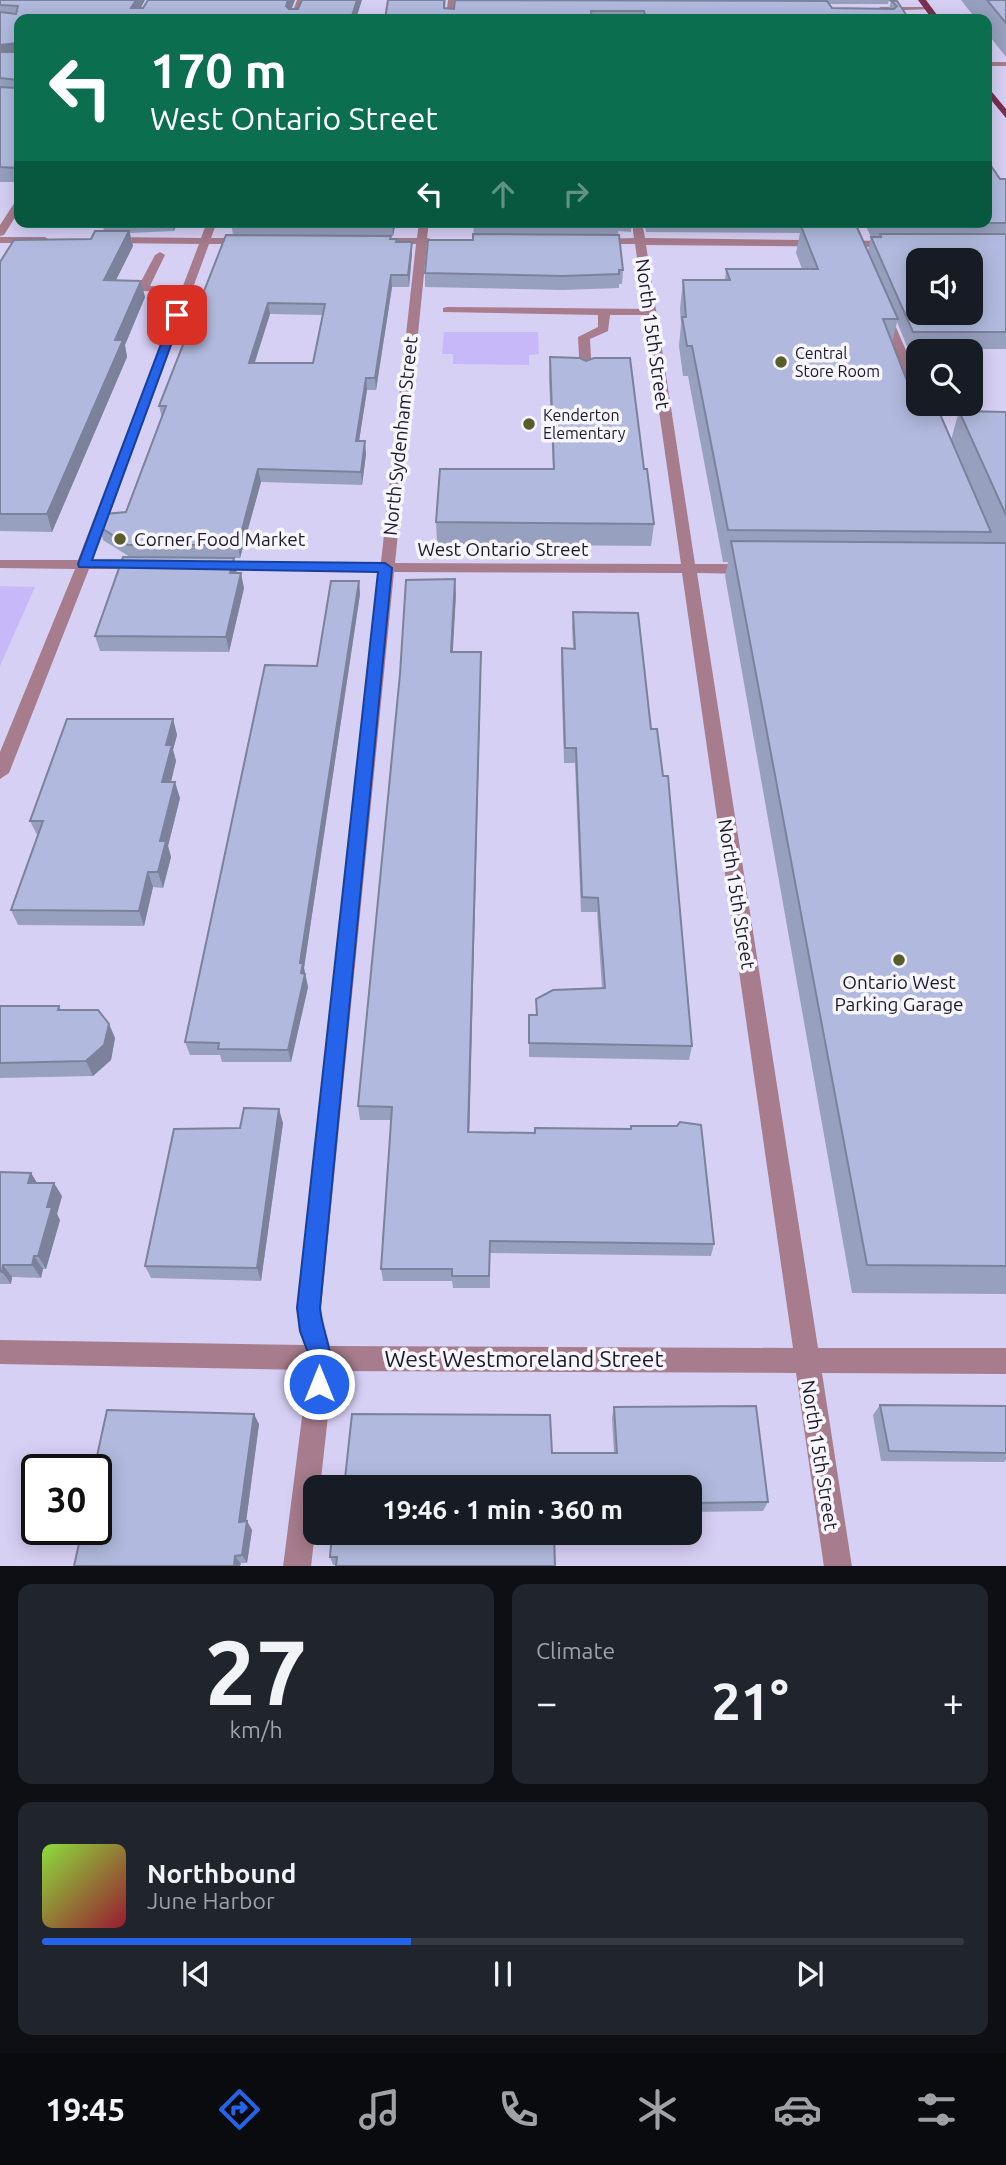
<!DOCTYPE html>
<html lang="en">
<head>
<meta charset="utf-8">
<style>
	body { margin:0; font-family:Ubuntu,sans-serif; background:#20242c; color:#f1f3f6; height:100vh; display:flex; flex-direction:column; font-size:26px; white-space:nowrap }
	* { box-sizing:border-box; margin:0 }
	p { font-size:23px; color:#9ea1a6 }
	.icon { flex:none; width:38px; height:38px; fill:none; stroke:currentColor; stroke-width:2; stroke-linecap:round; stroke-linejoin:round }
	.map { position:relative; height:1566px; overflow:hidden }
	.side { display:flex; flex-direction:column; gap:18px; padding:18px; background:#0d0f14; flex:1 }
	.side>* { flex:none }
	.guide { position:absolute; left:14px; top:14px; width:978px; height:214px; border-radius:14px; box-shadow:0 4px 18px #0003; background:#0b6e4f; color:#fff; overflow:hidden }
	.controls { position:absolute; left:906px; top:248px; display:grid; gap:14px }
	.controls a { display:grid; place-items:center; width:77px; height:77px; border-radius:14px; background:#171b24; box-shadow:0 4px 18px #0003; font-size:35px }
	.speed { position:absolute; left:21px; top:1454px; display:flex; gap:14px; font-size:35px; font-weight:700; text-align:center }
	.speed>* { display:grid; place-content:center; width:91px; height:91px; border-radius:50%; background:#171b24; box-shadow:0 4px 18px #0003; line-height:1 }
	.speed .limit { border:4px solid #111; border-radius:10px; background:#fff; color:#111 }
	.pin { position:absolute; display:grid; place-items:center; width:60px; height:60px; color:#fff; margin:-30px; border-radius:14px; box-shadow:0 4px 10px #0006 }
	.me { position:absolute; width:77px; margin:-38px; rotate:0deg; stroke-linejoin:round; filter:drop-shadow(0 0 5px #0008) }
	.turn { display:flex; align-items:center; gap:24px; height:147px; padding:0 21px; font-size:32px }
	.turn .icon { width:91px; height:91px; stroke-width:2.5 }
	.turn b { display:block; font-size:49px; line-height:60px }
	.lanes { display:flex; align-items:center; height:66px; padding:0 21px; background:#0003; justify-content:center; gap:35px; direction:ltr }
	.lanes .off { opacity:.35 }
	.big { font-size:52px; font-weight:700; line-height:1.1 }
	.side .card { flex:1; display:flex; flex-direction:column; justify-content:center; gap:10px; min-width:0; padding:0 24px; border-radius:14px; background:#20242c }
	.side .dial { align-items:center; gap:0 }
	.dial b { font-size:91px; line-height:1 }
	.song { display:flex; align-items:center; gap:21px }
	.cover { width:84px; height:84px; border-radius:10px; background:linear-gradient(135deg,hsl(90 70% 55%),hsl(350 70% 35%)) }
	.played { height:7px; border-radius:4px; background:linear-gradient(90deg,#2563eb 40%,#363941 40%) }
	.keys { display:flex; justify-content:space-around; direction:ltr }
	.heat { display:flex; justify-content:space-between; align-items:center; font-size:38px; direction:ltr }
	.side .tiles { flex:1; display:grid; gap:18px; grid-template-columns:1fr 1fr }
	.card:last-child { grid-column:span 2 }
	.trip { position:absolute; left:303px; top:1475px; width:399px; height:70px; border-radius:14px; background:#171b24; box-shadow:0 4px 18px #0003; font-weight:700; line-height:70px; text-align:center }
	.menu { display:flex; height:112px; justify-content:space-around; align-items:center; background:#090b0e; color:#9ea1a6 }
	.menu .icon { width:49px; height:49px }
	.menu .on { color:#2563eb }
	.menu b { font-size:32px; color:#f1f3f6 }
	.map>svg:first-child { display:block }
	.green { fill:#c7b9f9 }
	.lines { fill:none; stroke-linecap:round; stroke-linejoin:round }
	.lane { fill:#a77c8c; fill-rule:evenodd }
	.street { fill:#a77c8c; fill-rule:evenodd }
	.primary { fill:#792f51; fill-rule:evenodd }
	.wall { fill:#98a0bf; fill-rule:evenodd }
	.shaded-wall { fill:#7c829b }
	.building { fill:#b1bade; stroke:#7c829b; stroke-width:2; fill-rule:evenodd }
	.route { fill:#2563eb; stroke:#184099; stroke-width:2 }
	.poi-dot { fill:#585d2b; stroke:#f7f5fd; stroke-width:2.5 }
	.labels { text-anchor:middle; stroke-width:7; stroke-linejoin:round; paint-order:stroke }
	.far-poi-label { font-size:16px; fill:#1e1b28; stroke:#f7f5fd; text-anchor:start }
	.street-label { font-size:19px; fill:#1e1b28; stroke:#f7f5fd }
	.poi-label { font-size:19px; fill:#1e1b28; stroke:#f7f5fd; text-anchor:start }
	.near-street-label { font-size:23px; fill:#1e1b28; stroke:#f7f5fd }
</style>
</head>
<body>
<div class="map">
<svg width="1006" height="1567" viewBox="0 0 1006 1567">
	<rect width="100%" height="100%" fill="#d7d0f5"/>
	<path class="green" d="M444,332h94l1,22 -10,1v10l-76,-1v-10h-11z
		M0,586l35,1 -35,79z"/>
	<g class="lines">
		<path class="lane" d="M160,252l5,3 -15,31 37,1 4,1v4l-52,-1 -2,-2 18,-34z
			M447,307l203,2 6,3 -6,3h-40l-2,16 -18,8 2,37 -6,4 -6,-4 -2,-39 20,-10v-12l-155,-3v-4z"/>
		<path class="street" d="M297,0h8l-7,19h-8z
			M448,0h8l-2,19h-8z
			M880,7h49l4,2 -56,2z
			M987,62h19v4h-19z
			M19,201v10l-15,24 -4,1v-11l15,-23z
			M207,222h10l-6,16h37l5,3 -5,3h-39l-116,316 50,1 7,4 -7,4h-54l-80,204 -9,6v-27l75,-183 -75,-1v-8h78l121,-316 -91,-1 -5,-3 5,-3 93,1z
			M419,222h10l-2,16 12,3 -12,3 -32,319 286,1 -46,-320h-37l-4,-1v-4l40,-1 -2,-16h10l3,16 247,3 5,3 -5,3 -246,-2 49,319h54l7,5 -7,5 -52,-1 121,775h188v26l-184,-1 30,194h-28l-28,-194 -463,-2 -13,117h-5v43l-4,36h-28l25,-197 -308,-6v-24l304,5 -5,-14 -2,-23 83,-737 -167,-1 -7,-4 7,-4h168l35,-318h-42l-5,-3 5,-3h43zM394,572l288,1 111,775 -464,-2 -6,-15 -2,-23z
			M0,237h45l5,3 -5,3h-45z
			M885,313l6,3 28,64v19l-6,-4 -34,-79z
			M919,401v3h10l13,32 -1,3 -5,1 -6,-4 -13,-32z"/>
		<path class="primary" d="M918,0h8l14,19h-8z
			M987,86l19,23v9l-19,-23z"/>
	</g>
	<path class="wall" d="M0,0h145l-4,8h2l5,-8h147l-4,9 65,10h-337v163h-19z
		M446,0l-1,8 9,1 1,-9h434l-1,4h-59l3,4 57,1 2,-8h6l12,18h-524z
		M961,0h45v57l-19,-24v-14h-11z
		M1000,179h6v170h-98l-11,-27 -5,21 28,71 31,26 8,-29 47,1v882l-154,-1 -127,-717 3,-14h-5l-35,-186h-5l-4,-30 2,-22 -1,-15 3,-29h42l1,-11h76l-6,-16 4,-20 -154,-1 -2,-10h164v4l60,25 3,-14 -7,-15h123z
		M102,222h76l-4,9 -44,2 3,13 -17,34 29,17 -20,48 2,12 -75,175 -52,-1v-269l91,-23 13,-8z
		M231,222h165l-3,14h-2v3l6,3h15v11l-3,34h-17l-16,103h-9l-8,51 7,13 -4,31 -101,-3 -21,76h-6l2,15 8,15 -15,64 -129,-1 -5,-15 35,-79 -27,-17 -3,-13 26,-15 36,-94 -3,-12 74,-171zM270,314l53,1 -10,48h-59z
		M474,222h158l-1,10 -13,-1 5,39 -1,14h-3v4l-56,2 -138,-3v-14l48,-33z
		M550,357l94,112 10,55 -3,22 -214,-2 -1,-22 117,-53 -4,-90z
		M359,581l1,13 -56,374 4,19 -17,75h-69l-2,-7h-30l-5,-13 132,-376z
		M456,594l-4,58h29l-12,480 66,1 96,-4v-3l83,118 -3,12 -221,-3v35h-37l-1,-7h-69l-2,-12 11,-149h-32l-2,-14z
		M573,612l78,117 41,317 -3,14 -160,-3v-42h7v-16l66,-11 -5,-76h-16l-6,-149h-11l-3,-100 1,-15 11,1 -1,-22z
		M173,719l4,16 -4,15 3,11 -5,21 9,16 -12,48 3,11 -8,31 -10,-1 -9,39 -126,-1 -7,-15 27,-73 -8,-16z
		M0,1006h59l2,4 48,14 6,14 -4,22 -18,16 -93,2z
		M283,1123l-22,158 -110,-3 -6,-12 95,-138z
		M0,1172l31,1 6,10 25,13 -5,18 3,6 -14,49h-3l-2,9 -29,-1 -1,7h-11z
		M880,1405l126,1v54l-2,2 -123,-1 -8,-46z
		M614,1407l154,95 -5,9 -73,1v-24l-138,-35h62l-2,-35z
		M259,1424l-13,97 6,9 -5,33 -173,3z
		M554,1533l-217,32h-4l-3,-8z"/>
	<path class="shaded-wall" d="M136,0h9l-11,19 -3,-11z
		M288,0h7l-7,18 -2,-12z
		M357,0h5l-6,19h-5z
		M16,43l3,13 -19,3v-14z
		M172,222h6l-4,9z
		M392,222h4l-3,14z
		M129,231l4,15 -25,50 -4,-16z
		M412,242v11l-3,34 -1,-12z
		M391,275l1,12 -16,103 -1,-12z
		M141,281l4,16 -20,48 2,12 -75,175 -5,-18 68,-174z
		M268,303l2,11 -19,61 -2,-12z
		M366,378l1,12 -10,64 -1,-13z
		M365,441l1,13 -4,31 -1,-13z
		M258,469l3,13 -21,76 -2,-13z
		M234,558l3,15 -4,15 -3,-15z
		M241,573l3,15 -15,64 -3,-15z
		M455,579l1,15 -4,73 -1,-15z
		M359,581l1,13 -56,374 4,19 -17,75 -3,-12 13,-77 -1,-10z
		M481,652v16l-12,477 -1,-13z
		M173,719l4,16 -4,15 3,11 -9,37 -5,-16 4,-37z
		M175,782l5,16 -12,48 3,11 -8,31 -5,-16 2,-31z
		M148,872l5,15 -9,39 -5,-15z
		M109,1024l6,14 -4,22 -18,16 -7,-15z
		M279,1109l4,14 -22,158 -4,-13z
		M31,1173l8,13 -11,-3z
		M54,1183l8,13 -5,18 3,6 -14,49 -8,-13 9,-49z
		M34,1256l9,13 -2,9 -9,-13z
		M3,1265l9,12 -1,7 -9,-12z
		M254,1414l5,10 -14,106 -6,-8z
		M247,1521l5,9 -5,33 -5,-8z
		M235,1556l6,8 -1,2h-6z"/>
	<path class="building" d="M0,0h136l-5,8h12l5,-8h140l-2,6 3,3h9l4,-9h55l-6,19h-332v149l-19,-1v-80l16,1 1,-8 -17,-2v-26h17l-1,-9 -16,2v-33l16,2 2,-8 -18,-1z
		M388,0h56v8l10,1 1,-9 372,1 5,7 62,1 3,-3 -6,-5h6l12,18h-263l-2,-8h-53l1,8h-207z
		M987,0h19v23z
		M987,160l13,19h6v44l-105,-1h86z
		M856,225l42,94h-15l37,95h20l51,118 -263,-2 -36,-184h-5l-5,-29h4l-3,-37h47l-4,-11h92l-17,-43z
		M95,231h34l-25,49 37,1 -26,59h8l-76,174h-47v-252l14,-22 77,-1z
		M473,234l146,1 4,35h-4v4l-56,2 -138,-3 3,-33h45z
		M880,234h126v98h-93l-42,-95h10zM919,261h52v52h-52z
		M226,235l165,1 -1,3h7l-1,3h16l-4,33h-17l-16,103h-9l-10,63h9l-4,31 -103,-3 -20,76h-110l-28,-18 5,-13 21,-2 40,-106h-7zM268,303l57,1 -12,59h-64z
		M550,357l30,1 6,3 8,-3h36l14,111h3l7,55 -218,-2 4,-53h114z
		M959,411l47,1v103z
		M731,541l275,2v723l-139,-1z
		M123,557l111,1 -4,15h11l-15,64 -131,-1z
		M455,579l-4,73h30l-13,480 67,1v-5l96,1v-3h46l3,-4 21,3 13,119 -224,-3 -1,35h-37v-7h-71l11,-162 -34,-1 42,-432 6,-94z
		M331,581h28l-59,382h3l-2,10 4,1 -17,76 -70,-1 1,-6 -34,-1 80,-377 52,1z
		M573,612l65,1 13,116h6l6,47h5l24,270 -163,-3v-28h8l-1,-16 17,-9 52,-2 -7,-90 -16,-1 -6,-149h-11l-3,-100 13,1z
		M67,719h106l-7,26h6l-10,37h13l-15,59h6l-8,31h-10l-9,39 -128,-1 32,-89h-13z
		M0,1006h59l-1,4h40l11,14 -5,21 -18,16 -86,2z
		M244,1108l35,1 -22,159 -112,-2 29,-137 66,-1z
		M0,1172l31,1 -3,10h26l-7,24h5l-14,49h-4l-2,9h-29l-1,7 -2,-1z
		M880,1405l126,1v47l-117,-2z
		M756,1406l12,96 -76,1 -2,-15h-346l8,-74 198,1 2,38h65l-3,-46z
		M107,1410l147,4 -15,108 8,-1 -5,34 -7,1 -1,10h-160l8,-36h14v-60h-2z
		M332,1533h222l1,33h-219l1,-9h-7z"/>
	<path class="route" d="M177,312l5,3 -90,245 293,3 7,5 -72,740c3,30 20,53 7,84l-8,3 -8,-3 -4,-8 3,-26 -10,-27 -3,-23 81,-736 -299,-5 -1,-3 94,-249z"/>
	<g class="poi-dot">
		<circle cx="781" cy="362" r="7"/>
		<circle cx="529" cy="424" r="7"/>
		<circle cx="120" cy="539" r="7"/>
		<circle cx="899" cy="960" r="7"/>
	</g>
	<g class="labels">
		<g class="far-poi-label">
			<text x="795" y="359">Central<tspan x="795" dy="18">Store Room</tspan></text>
			<text x="543" y="421">Kenderton<tspan x="543" dy="18">Elementary</tspan></text>
		</g>
		<g class="street-label">
			<text transform="translate(653 334) rotate(82)" y="7">North 15th Street</text>
			<text transform="translate(400 436) rotate(-84)" y="7">North Sydenham Street</text>
			<text x="503" y="556">West Ontario Street</text>
			<text transform="translate(737 894) rotate(81)" y="7">North 15th Street</text>
			<text transform="translate(820 1455) rotate(81)" y="7">North 15th Street</text>
		</g>
		<g class="poi-label">
			<text x="134" y="546">Corner Food Market</text>
			<text x="899" y="989" text-anchor="middle">Ontario West<tspan x="899" dy="22">Parking Garage</tspan></text>
		</g>
		<g class="near-street-label">
			<text x="524" y="1367">West Westmoreland Street</text>
		</g>
	</g>
</svg>
<div class="controls">
<a><svg class="icon" aria-label="sound" viewBox="0 0 24 24"><path d="M4 9h4l5-4v14l-5-4H4zM17 9q2 3 0 6"/></svg></a>
<a><svg class="icon" aria-label="search" viewBox="0 0 24 24"><circle cx="10" cy="10" r="6"/><path d="M15 15l6 6"/></svg></a>
</div>
<div class="speed"><div class="limit">30</div></div>
<div class="pin" style="left:177px;top:315px;background:#d93025"><svg class="icon" aria-label="arrive" viewBox="0 0 24 24"><path d="M6 21V4h12l-3 4 3 4H6"/></svg></div>
<svg class="me" style="left:319px;top:1384px" viewBox="-20 -20 40 40"><circle r="17" fill="#2563eb" stroke="#fff" stroke-width="3"/><path d="M0-11L8 9 0 5-8 9z" fill="#fff"/></svg>
<div class="trip">19:46 · 1 min · 360 m</div>
<div class="guide">
<div class="turn"><svg class="icon" aria-label="left" viewBox="0 0 24 24"><path d="M17 20v-9H6M10 6l-5 5 5 5"/></svg><div><b>170 m</b>West Ontario Street</div></div>
<div class="lanes"><svg class="icon" aria-label="left" viewBox="0 0 24 24"><path d="M17 20v-9H6M10 6l-5 5 5 5"/></svg><svg class="icon off" aria-label="ahead" viewBox="0 0 24 24"><path d="M12 20V5M6 11l6-6 6 6"/></svg><svg class="icon off" aria-label="right" viewBox="0 0 24 24"><path d="M7 20v-9h11M14 6l5 5-5 5"/></svg></div>
</div>
</div>
<section class="side">
<div class="tiles">
<div class="card dial"><b>27</b><p>km/h</p></div>
<div class="card"><p>Climate</p>
<div class="heat"><a>−</a><b class="big">21°</b><a>+</a></div>
</div>
<div class="card">
<div class="song"><i class="cover"></i><div><b>Northbound</b><p>June Harbor</p></div></div>
<div class="played"></div>
<div class="keys"><svg class="icon" aria-label="previous" viewBox="0 0 24 24"><path d="M18 5L8 12l10 7zM5 5v14"/></svg><svg class="icon" aria-label="pause" viewBox="0 0 24 24"><path d="M8 5v14M16 5v14"/></svg><svg class="icon" aria-label="next" viewBox="0 0 24 24"><path d="M6 5l10 7-10 7zM19 5v14"/></svg></div>
</div>
</div>
</section>
<nav class="menu">
<b>19:45</b>
<svg class="icon on" aria-label="directions" viewBox="0 0 24 24"><path d="M12 3l9 9-9 9-9-9zM9 14v-3h6M13 9l2 2-2 2"/></svg>
<svg class="icon" aria-label="music" viewBox="0 0 24 24"><path d="M9 18V5l10-2v13"/><circle cx="6" cy="18" r="3"/><circle cx="16" cy="16" r="3"/></svg>
<svg class="icon" aria-label="phone" viewBox="0 0 24 24"><path d="M5 4h4l2 5-3 2q2 4 5 5l2-3 5 2v4C11 20 4 13 5 4z"/></svg>
<svg class="icon" aria-label="climate" viewBox="0 0 24 24"><path d="M12 3v18M4 7l16 10M4 17L20 7"/></svg>
<svg class="icon" aria-label="car" viewBox="0 0 24 24"><path d="M5 17H2v-5l4-1 3-4h7l3 4 3 1v5h-3M9 17h6M6 11h13"/><circle cx="7" cy="17" r="2"/><circle cx="17" cy="17" r="2"/></svg>
<svg class="icon" aria-label="filters" viewBox="0 0 24 24"><path d="M4 7h16M4 17h16"/><circle cx="9" cy="7" r="2"/><circle cx="15" cy="17" r="2"/></svg>
</nav>
</body>
</html>
